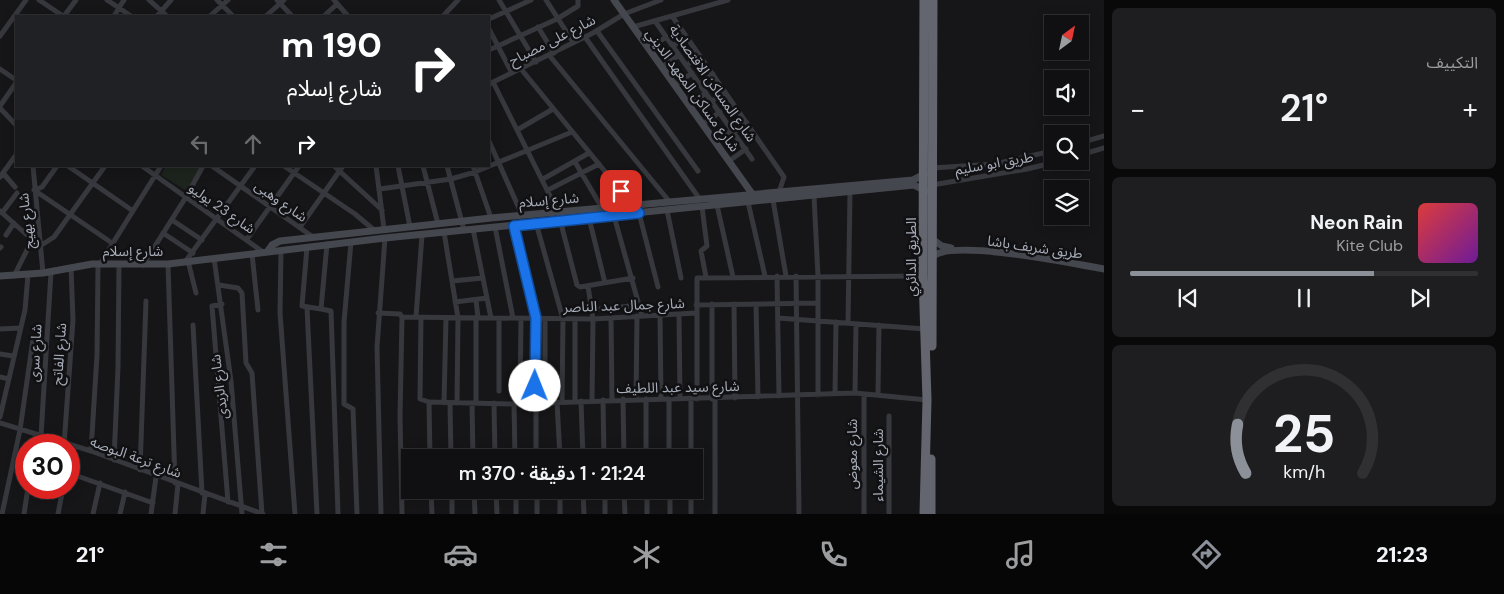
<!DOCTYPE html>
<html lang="ar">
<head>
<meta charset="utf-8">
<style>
	body { margin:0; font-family:"DM Sans","Noto Sans Arabic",sans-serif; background:#1e1e20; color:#f1f3f6; direction:rtl; height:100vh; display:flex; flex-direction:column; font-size:19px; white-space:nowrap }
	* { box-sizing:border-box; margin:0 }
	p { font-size:16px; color:#9c9d9f }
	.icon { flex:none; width:28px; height:28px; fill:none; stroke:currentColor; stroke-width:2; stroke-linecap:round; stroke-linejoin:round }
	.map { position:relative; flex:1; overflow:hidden; direction:ltr }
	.drawer { display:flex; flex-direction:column; gap:8px; padding:8px; background:#09090a; width:400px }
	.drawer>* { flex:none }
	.banner { position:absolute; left:15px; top:15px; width:475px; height:152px; border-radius:0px; box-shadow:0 2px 12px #0003,0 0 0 1px #303032; direction:rtl; background:#202124; color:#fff; overflow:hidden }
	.needle { width:32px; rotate:33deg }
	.buttons { position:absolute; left:1044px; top:15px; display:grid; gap:10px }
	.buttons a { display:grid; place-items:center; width:45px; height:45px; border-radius:0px; background:#101012; box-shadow:0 2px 12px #0003,0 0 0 1px #303032; font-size:25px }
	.speed { position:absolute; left:15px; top:434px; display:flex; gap:10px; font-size:25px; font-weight:700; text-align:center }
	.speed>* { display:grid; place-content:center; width:65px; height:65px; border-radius:50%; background:#101012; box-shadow:0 2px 12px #0003,0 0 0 1px #303032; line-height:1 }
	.speed .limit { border:8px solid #d22; background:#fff; color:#111 }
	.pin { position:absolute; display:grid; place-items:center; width:42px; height:42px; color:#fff; margin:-21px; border-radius:10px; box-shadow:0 2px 8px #0006 }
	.me { position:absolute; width:55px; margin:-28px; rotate:1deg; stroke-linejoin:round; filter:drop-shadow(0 0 4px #0008) }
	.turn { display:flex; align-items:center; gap:18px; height:105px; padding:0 25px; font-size:22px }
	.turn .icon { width:65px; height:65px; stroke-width:2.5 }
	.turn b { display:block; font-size:35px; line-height:42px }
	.lanes { display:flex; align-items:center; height:48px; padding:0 25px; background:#0003; justify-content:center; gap:25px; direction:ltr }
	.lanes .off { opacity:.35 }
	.big { font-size:38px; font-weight:600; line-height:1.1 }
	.drawer .card { flex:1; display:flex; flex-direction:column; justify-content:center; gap:8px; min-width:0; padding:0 18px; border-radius:8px; background:#1e1e20 }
	.drawer .dial { align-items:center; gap:0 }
	.dial svg { height:130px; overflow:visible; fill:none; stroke:#303032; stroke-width:7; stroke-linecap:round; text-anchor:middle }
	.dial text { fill:#f1f3f6; stroke:none }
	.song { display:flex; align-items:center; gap:15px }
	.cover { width:60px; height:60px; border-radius:8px; background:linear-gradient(135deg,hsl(0 70% 55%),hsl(280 70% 35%)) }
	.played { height:5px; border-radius:2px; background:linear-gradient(90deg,#8c9099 70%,#303032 70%) }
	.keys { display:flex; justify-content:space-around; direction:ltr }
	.heat { display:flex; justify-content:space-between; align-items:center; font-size:28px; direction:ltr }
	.trip { position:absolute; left:401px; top:449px; width:302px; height:50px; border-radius:0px; background:#101012; box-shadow:0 2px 12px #0003,0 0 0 1px #303032; font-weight:600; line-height:50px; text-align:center; direction:rtl }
	.menu { display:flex; height:80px; justify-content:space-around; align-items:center; background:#060607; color:#9c9d9f }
	.menu .icon { width:35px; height:35px }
	.menu .selected { color:#8c9099 }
	.menu b { font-size:22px; color:#f1f3f6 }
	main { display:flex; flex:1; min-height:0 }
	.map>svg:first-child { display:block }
	.green { fill:#1c241d }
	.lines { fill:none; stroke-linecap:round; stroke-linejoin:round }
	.street { stroke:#37383d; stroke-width:5 }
	.secondary { stroke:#45474e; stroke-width:7 }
	.highway { stroke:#63666f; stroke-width:9 }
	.route-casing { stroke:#114b97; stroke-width:12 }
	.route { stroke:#1a73e8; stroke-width:9 }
	.labels { text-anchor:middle; stroke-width:5; stroke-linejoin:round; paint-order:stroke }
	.street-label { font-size:14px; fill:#a7adb9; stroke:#111113 }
</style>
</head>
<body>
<main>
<section class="drawer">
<div class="card"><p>التكييف</p>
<div class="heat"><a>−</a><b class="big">21°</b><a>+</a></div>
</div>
<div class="card">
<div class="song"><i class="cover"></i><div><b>Neon Rain</b><p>Kite Club</p></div></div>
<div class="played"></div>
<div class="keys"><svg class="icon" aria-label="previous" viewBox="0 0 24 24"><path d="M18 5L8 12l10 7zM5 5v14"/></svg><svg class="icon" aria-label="pause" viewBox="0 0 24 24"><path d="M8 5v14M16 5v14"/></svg><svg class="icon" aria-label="next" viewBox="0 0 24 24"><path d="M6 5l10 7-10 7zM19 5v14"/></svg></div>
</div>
<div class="card dial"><svg viewBox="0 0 100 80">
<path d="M14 69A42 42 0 1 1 86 69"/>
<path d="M14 69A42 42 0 0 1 9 39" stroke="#8c9099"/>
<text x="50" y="56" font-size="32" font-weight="700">25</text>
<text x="50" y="72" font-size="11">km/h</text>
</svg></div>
</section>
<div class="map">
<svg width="1104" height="514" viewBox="0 0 1104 514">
	<rect width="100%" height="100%" fill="#161618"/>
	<path class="green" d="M166,166h35l-14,25 -26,-16z"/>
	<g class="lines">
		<path class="street" d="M39,0l24,16
			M107,0l24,16
			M149,0l18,16
			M217,0l16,16
			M277,0l15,16
			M334,0l14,16
			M499,0l37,62
			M546,0l27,42
			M64,16l12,-16
			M114,16l10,-16
			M157,16l14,-16
			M210,16l18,-16
			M266,16l18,-16
			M324,16l13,-12
			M443,16l15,-16
			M672,16l112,161 -5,15
			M489,19l42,-19
			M655,21l97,138
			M538,27l16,26
			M633,27l95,-27
			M489,29l23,44
			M597,31l101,140
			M0,36l26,-36
			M585,37l114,161
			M673,46l13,-10
			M649,49l17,-12
			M489,50l68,-31 21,-13v-6
			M549,55l120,146
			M687,65l13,-9
			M662,67l17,-12
			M0,69l16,11
			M521,69l118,144 19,74
			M493,82l65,130 19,73 3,2 53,-9
			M489,84l104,-51 31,-19 37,-14
			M700,84l13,-10
			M675,85l17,-12
			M712,101l13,-9
			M689,105l17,-12
			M0,106l16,-23
			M0,108l16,17
			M703,124l17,-12
			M517,130l36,-21
			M734,132l13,-9
			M489,141l33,74
			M716,142l16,-12
			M1080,143l24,-7
			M1080,155l24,-7
			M729,161l17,-12
			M575,162l27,46
			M33,166l10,107
			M68,166l65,45
			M142,166l121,86
			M212,166l101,71
			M284,166l71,48 19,16
			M334,166l48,44
			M376,166l8,63
			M398,166l12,61
			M423,166l15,58
			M447,166l17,64
			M473,166l18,52
			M932,168l63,-4 57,-13
			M3,173l12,14
			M0,177l16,-22
			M543,179l46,-26
			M932,185l95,-16 33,-8
			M380,189l71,-10 24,-7 97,-40
			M34,190l78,53
			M35,190l7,-3 15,-21
			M548,190l51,-26
			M814,196l4,80v119
			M773,200l13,76
			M748,202l17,74
			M717,205l16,72
			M702,207l5,39 -6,5 5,26
			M667,210l14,68
			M0,211l36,32 4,3 14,-9 51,-71
			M2,213l15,-20
			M614,216l28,100
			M589,218l16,65
			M172,220l30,20
			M536,223l27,96 -1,83
			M514,225l22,94v139
			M300,227l43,-61
			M495,227l18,91
			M473,229l18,89
			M444,232l14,86 -1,85
			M163,233l30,20
			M6,235l8,-12
			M247,239l52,-73
			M351,242l-7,80v82l9,5 4,105
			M307,247l-5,59 19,3 6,-65
			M0,248l1,-1
			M281,250l-1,63 15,201
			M252,254l6,56
			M214,258l17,123 11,133
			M188,261l8,32
			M185,262l70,-96
			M168,264l7,219
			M143,265l43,-68 17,-31
			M14,276l18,-36
			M777,276l2,120
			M796,276l3,238
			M452,281l31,-3
			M219,285l19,3 4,5 4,70 6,10 10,141
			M588,286l5,33 -1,81
			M476,300l2,18
			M455,302l32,-4
			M222,304l-10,2 16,196
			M734,304l1,94
			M756,304l2,93
			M696,305l122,-2
			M307,308l10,206
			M321,309l10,2 7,203
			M592,310l48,-5
			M378,313l22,1 2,3 191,2 103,-6
			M679,314l1,85
			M660,315l1,84
			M402,317l-2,99 2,98
			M416,317l6,-82
			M421,317l-1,82 9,3 85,2 341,-11 72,7
			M499,318v73
			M611,318l1,82
			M778,318l147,11
			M575,319v82
			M848,323l2,-131
			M193,325l9,168
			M0,329l20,-1
			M0,354l13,2
			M0,377l9,2
			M855,393l1,-69
			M835,394l1,-72
			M878,394l1,-69
			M715,398v116
			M623,399l1,59
			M636,399l1,-83
			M646,399v59
			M669,399v59
			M691,399v59
			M697,399v-121l226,-2
			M712,399v-95
			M603,400l1,58
			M581,401l2,57
			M429,402l1,56
			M557,402l3,56
			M444,403l2,-85
			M450,403l1,55
			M472,403l1,55
			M476,403v-85
			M494,403l1,55
			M545,403v-84
			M514,404l1,54
			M520,404l1,-86
			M0,417l25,-107 3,-35
			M0,423l91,28 172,63
			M41,436l10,-164
			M35,445l1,-10
			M64,445l9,-125 -2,-53
			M91,451l6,-96 1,-88 63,-101
			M114,460l4,-93 1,-102
			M140,470l6,-169
			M69,473l84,30
			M431,490l1,24
			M452,490v24
			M474,490l1,24
			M496,490l1,24
			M516,490v24
			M537,490v24
			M560,490v24
			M583,490l1,24
			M605,490v24
			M624,490l1,24
			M647,490v24
			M670,490v24
			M2,514l18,-84 13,-91
			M24,514l4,-26
			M58,514l5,-26
			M93,514l7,-31
			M120,514l5,-22
			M151,514l5,-37
			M175,514l3,-30
			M203,514l2,-20
			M381,514l-4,-167 8,-109
			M691,514v-24
			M864,514v-120
			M889,514v-98"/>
		<path class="secondary" d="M614,0l139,195
			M932,239l10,7 9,2
			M267,252l5,-7 8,-4 211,-23 422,-38 12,-6
			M932,257c19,-19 143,7 172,12
			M0,276l43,-3 49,-9h76l217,-26 529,-53 11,6"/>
		<path class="highway" d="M932,346l1,-346
			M924,514l3,-114 -4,-124 1,-276
			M931,514v-55"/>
	</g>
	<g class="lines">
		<defs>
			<path id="route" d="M535,386l1,-68 -22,-92 125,-13 -18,-22"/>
		</defs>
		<use href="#route" class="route-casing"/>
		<use href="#route" class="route"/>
	</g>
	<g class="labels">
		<g class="street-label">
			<text transform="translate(552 40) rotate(-27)" y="5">شارع على مصباح</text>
			<text transform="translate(713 83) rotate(55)" y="5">شارع المساكن الاقتصادية</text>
			<text transform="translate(693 90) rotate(54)" y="5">شارع مساكن المعهد الديني</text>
			<text transform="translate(994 163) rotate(-10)" y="5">طريق ابو سليم</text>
			<text transform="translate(549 200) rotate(-5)" y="5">شارع إسلام</text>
			<text transform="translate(281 201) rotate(35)" y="5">شارع وهبى</text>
			<text transform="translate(222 208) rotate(35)" y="5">شارع 23 يوليو</text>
			<text transform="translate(26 221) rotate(-96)" y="5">شارع بهيج</text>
			<text transform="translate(1035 247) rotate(8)" y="5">طريق شريف باشا</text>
			<text x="133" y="256">شارع إسلام</text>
			<text transform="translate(911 257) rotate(-90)" y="5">الطريق الدائري</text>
			<text transform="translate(624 305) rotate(-2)" y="5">شارع جمال عبد الناصر</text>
			<text transform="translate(35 353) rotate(-87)" y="5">شارع سرى</text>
			<text transform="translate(59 354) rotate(-86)" y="5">شارع الفاتح</text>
			<text transform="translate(219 387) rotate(-97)" y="5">شارع الزيدى</text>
			<text transform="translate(678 387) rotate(-1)" y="5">شارع سيد عبد اللطيف</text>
			<text transform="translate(852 454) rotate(-90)" y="5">شارع معوض</text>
			<text transform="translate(136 457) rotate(20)" y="5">شارع ترعة البوصه</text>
			<text transform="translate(878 465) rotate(-90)" y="5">شارع الشيماء</text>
		</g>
	</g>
</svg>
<div class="buttons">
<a><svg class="needle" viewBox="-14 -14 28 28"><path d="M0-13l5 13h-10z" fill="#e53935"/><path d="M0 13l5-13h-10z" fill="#9c9d9f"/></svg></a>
<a><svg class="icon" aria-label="sound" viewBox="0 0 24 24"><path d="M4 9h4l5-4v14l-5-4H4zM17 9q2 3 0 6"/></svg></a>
<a><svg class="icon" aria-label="search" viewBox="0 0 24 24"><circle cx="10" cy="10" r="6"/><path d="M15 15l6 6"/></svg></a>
<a><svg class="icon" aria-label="layers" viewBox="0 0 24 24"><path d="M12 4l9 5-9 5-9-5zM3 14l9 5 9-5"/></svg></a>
</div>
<div class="speed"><div class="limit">30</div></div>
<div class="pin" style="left:621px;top:191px;background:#d93025"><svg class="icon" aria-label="arrive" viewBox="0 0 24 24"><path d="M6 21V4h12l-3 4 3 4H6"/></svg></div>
<svg class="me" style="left:535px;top:386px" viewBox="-20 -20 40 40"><circle r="19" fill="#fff"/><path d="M0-13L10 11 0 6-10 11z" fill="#1a73e8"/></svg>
<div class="trip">21:24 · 1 دقيقة · 370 m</div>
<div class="banner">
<div class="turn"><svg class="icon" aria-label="right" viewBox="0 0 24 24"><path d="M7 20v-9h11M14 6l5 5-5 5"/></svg><div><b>190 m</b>شارع إسلام</div></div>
<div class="lanes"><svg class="icon off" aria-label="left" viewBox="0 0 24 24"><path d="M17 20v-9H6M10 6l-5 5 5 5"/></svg><svg class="icon off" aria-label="ahead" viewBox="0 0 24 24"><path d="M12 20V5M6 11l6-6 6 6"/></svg><svg class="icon" aria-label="right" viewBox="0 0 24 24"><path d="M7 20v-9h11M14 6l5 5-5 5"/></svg></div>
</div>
</div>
</main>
<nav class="menu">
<b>21:23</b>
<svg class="icon selected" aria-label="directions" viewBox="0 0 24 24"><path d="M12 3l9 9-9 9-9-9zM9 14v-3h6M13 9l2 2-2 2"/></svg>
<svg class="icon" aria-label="music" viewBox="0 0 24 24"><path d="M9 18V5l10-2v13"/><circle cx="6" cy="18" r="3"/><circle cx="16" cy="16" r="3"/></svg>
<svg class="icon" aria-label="phone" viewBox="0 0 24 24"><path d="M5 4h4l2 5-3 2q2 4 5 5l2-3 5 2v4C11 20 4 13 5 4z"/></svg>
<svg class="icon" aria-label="climate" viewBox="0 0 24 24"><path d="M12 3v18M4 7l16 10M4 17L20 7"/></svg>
<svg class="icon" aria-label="car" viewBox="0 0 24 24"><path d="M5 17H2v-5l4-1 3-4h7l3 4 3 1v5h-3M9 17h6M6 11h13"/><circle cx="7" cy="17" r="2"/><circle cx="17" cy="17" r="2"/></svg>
<svg class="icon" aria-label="filters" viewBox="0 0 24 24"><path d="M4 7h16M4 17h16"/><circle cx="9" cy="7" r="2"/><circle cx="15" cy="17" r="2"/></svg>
<b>21°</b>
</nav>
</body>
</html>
